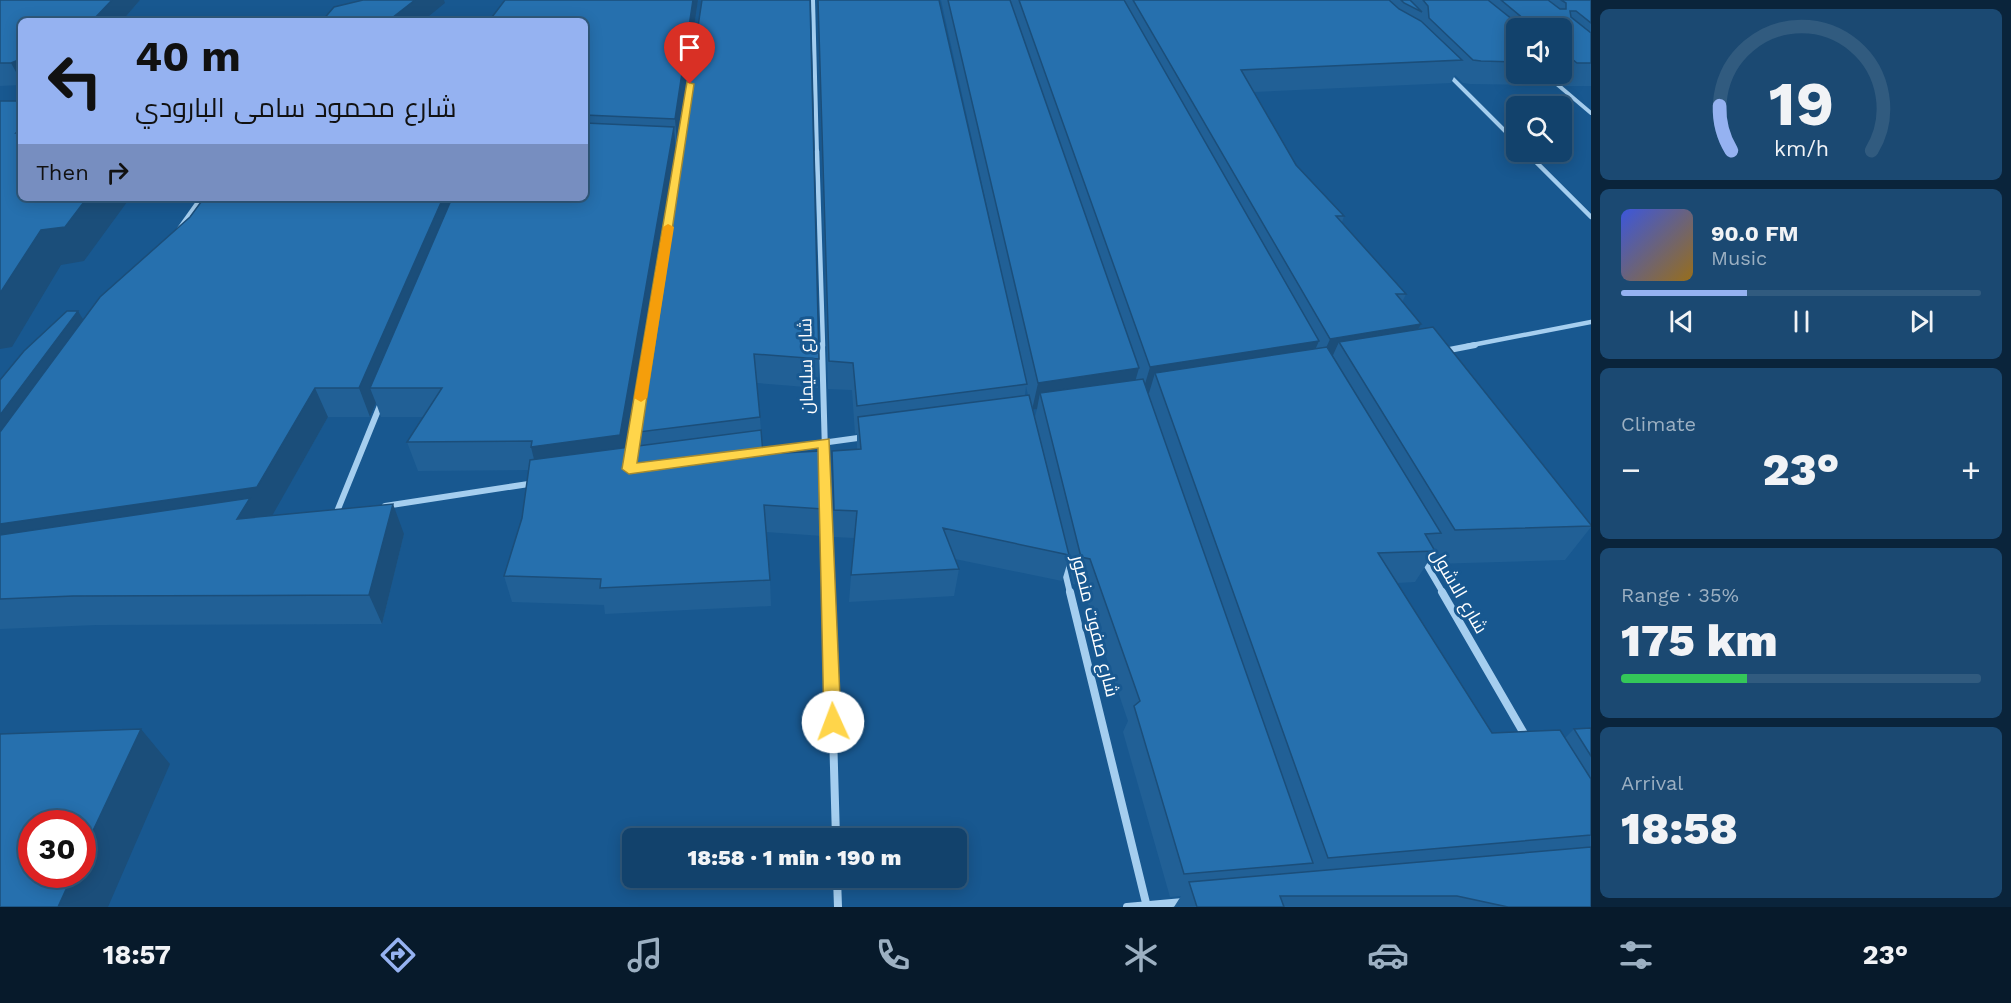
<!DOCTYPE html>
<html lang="en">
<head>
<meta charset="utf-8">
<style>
	body { margin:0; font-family:"Work Sans",Cairo,sans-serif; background:#1b4972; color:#f1f3f6; height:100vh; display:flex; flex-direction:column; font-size:22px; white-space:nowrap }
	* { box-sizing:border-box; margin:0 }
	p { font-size:20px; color:#9cb0c2 }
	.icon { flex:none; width:33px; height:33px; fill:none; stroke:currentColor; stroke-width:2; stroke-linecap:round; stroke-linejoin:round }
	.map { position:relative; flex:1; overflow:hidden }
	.sheet { display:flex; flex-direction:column; gap:9px; padding:9px; background:#0a243b; width:420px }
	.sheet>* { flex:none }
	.top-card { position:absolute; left:18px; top:18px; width:570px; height:183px; border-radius:9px; box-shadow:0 3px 15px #0003,0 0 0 2px #315b7f; background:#95b2f1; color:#111; overflow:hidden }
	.buttons { position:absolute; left:1506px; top:18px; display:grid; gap:12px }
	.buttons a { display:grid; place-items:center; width:66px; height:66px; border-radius:9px; background:#12426c; box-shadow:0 3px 15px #0003,0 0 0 2px #315b7f; font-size:30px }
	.speed { position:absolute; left:18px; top:810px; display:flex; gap:12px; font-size:30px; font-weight:700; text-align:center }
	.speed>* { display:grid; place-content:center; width:78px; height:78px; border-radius:50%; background:#12426c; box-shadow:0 3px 15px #0003,0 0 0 2px #315b7f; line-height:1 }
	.speed .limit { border:9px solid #d22; background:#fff; color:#111 }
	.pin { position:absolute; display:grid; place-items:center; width:51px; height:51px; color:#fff; margin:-62px -26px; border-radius:50% 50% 50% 0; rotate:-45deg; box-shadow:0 0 6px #0007 }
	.pin .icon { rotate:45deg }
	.me { position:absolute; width:66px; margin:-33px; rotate:358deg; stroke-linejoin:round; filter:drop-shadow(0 0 4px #0008) }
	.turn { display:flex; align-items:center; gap:21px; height:126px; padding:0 18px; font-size:27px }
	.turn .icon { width:78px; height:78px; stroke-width:2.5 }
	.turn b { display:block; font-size:42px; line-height:51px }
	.then { display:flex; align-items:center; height:57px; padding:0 18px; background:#0003; gap:12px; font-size:22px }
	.big { font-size:45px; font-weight:800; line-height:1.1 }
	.sheet .widget { flex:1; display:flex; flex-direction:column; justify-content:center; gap:9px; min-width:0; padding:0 21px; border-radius:9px; background:#1b4972 }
	.sheet .dial { align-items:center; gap:0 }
	.dial svg { height:156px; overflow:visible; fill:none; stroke:#315b7f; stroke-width:7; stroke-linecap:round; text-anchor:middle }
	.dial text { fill:#f1f3f6; stroke:none }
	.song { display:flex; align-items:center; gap:18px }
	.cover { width:72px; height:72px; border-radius:9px; background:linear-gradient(135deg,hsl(230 70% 55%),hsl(40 70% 35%)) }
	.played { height:6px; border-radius:3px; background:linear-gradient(90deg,#95b2f1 35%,#315b7f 35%) }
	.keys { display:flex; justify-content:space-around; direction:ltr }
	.heat { display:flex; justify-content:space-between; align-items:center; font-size:33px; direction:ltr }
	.charge { height:9px; border-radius:4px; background:linear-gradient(90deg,#34c759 35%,#315b7f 0) }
	.trip { position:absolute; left:622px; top:828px; width:345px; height:60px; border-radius:9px; background:#12426c; box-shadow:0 3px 15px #0003,0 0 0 2px #315b7f; font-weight:800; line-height:60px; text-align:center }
	.tab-bar { display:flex; height:96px; justify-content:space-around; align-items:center; background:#071a2b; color:#9cb0c2 }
	.tab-bar .icon { width:42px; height:42px }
	.tab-bar .active { color:#95b2f1 }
	.tab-bar b { font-size:27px; color:#f1f3f6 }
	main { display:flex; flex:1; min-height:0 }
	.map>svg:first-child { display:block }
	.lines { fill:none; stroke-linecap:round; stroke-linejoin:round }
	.street-far3 { stroke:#a5ceef; stroke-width:4 }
	.street-far2 { stroke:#a5ceef; stroke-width:4.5 }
	.street-far1 { stroke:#a5ceef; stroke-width:6 }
	.street { stroke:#a5ceef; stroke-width:8 }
	.wall { fill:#216096; fill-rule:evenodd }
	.shaded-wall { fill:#1b4e7a }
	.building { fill:#2670ae; stroke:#1b4e7a; stroke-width:1.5 }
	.route { fill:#ffd54a; stroke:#a68a30; stroke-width:1.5 }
	.slow { fill:#f59e0b }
	.labels { text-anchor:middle; stroke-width:6; stroke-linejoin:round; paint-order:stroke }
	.street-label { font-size:18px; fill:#fff; stroke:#185890 }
</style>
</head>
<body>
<main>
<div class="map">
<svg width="1591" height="907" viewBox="0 0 1591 907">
	<rect width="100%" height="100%" fill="#185890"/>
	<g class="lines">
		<path class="street-far3" d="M813,0l4,153
			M1545,74l46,39
			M1449,75l67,67"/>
		<path class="street-far2" d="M817,151l6,195
			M1526,152l65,65
			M179,229l22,-31
			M1467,346l124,-24"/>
		<path class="street-far1" d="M822,345l7,248
			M1444,351l31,-6
			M756,452l109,-15
			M385,506l150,-23
			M336,514l45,-111
			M1423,559l20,34
			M1063,564l7,29"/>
		<path class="street" d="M829,592l7,246
			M1070,592l77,315
			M1442,592l84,145
			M837,878l1,29
			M1127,907l56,-5"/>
	</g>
	<path class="wall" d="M0,0h140l-18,21h-101v64l-21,1z
		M698,0l-21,145h-2l1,8 -49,294 6,-1 -2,-13 52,-307 136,233 -1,29 -61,-5 6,71 60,55 -1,27 -56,-4 4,48 1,26 -166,8 -1,-9 -92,-3 -8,-26 18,-58 7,-48 -111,1 -11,-29 16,-25h-42l-5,-14 -6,14h-42l-56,98 132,19 -22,90 -286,1 -96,4v-249l83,-60 107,-103 22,-15 -2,-4h375v-177z
		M818,0l183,269 -60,-269h650v86h-26l-9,-8 -4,7 -82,-1 -7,-1 -8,-8 -4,8 -197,9 42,73 48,51 -2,6 64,72 -4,8 17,27 172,196v2l-26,33 -133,4 -2,-5 -15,23 -18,1 95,150 73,5 9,-9 17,-1v179h-417l7,-11 -11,1 -47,-165 5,-11 -46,-135 -9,-2 -5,-23 -6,20 -107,-22 4,10 -5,27 -105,6 5,-64 -21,-1 -2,-59 1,-27 25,-2v-16l-2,1 -3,-44 -24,-1 -10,-369zM1516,28h46v46h-46zM1026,386l2,9h-3zM1037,409l-2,8 -2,-7z"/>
	<path class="shaded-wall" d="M112,0h28l-18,21h-30z
		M415,0h29l1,3 -22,18h-35z
		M693,0h5l-21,145 -2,-26z
		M21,59v22l-10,-18z
		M674,127l2,26 -52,311 -86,12 -7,-29z
		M87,198h43l-46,63 -23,4 -49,82 -12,2v-56l41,-63z
		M443,198h19l-92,190 6,15 -6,14 -11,-29z
		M78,311l17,28 -95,134v-58z
		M1421,324l-14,27 -68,-9 -10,22 -11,2 12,-27z
		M1319,341l-12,27 -152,5 -6,20 -7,1 8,-27z
		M1139,368l-8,28 -91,-3 -3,16 -5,1 6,-27z
		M315,388l13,29 -56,99 -272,41v-33z
		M393,504l11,30 -22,90 -13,-29z
		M141,729l29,35 -62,143h-50l15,-33h9v-20z"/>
	<path class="building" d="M0,0h112l-20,21h-71v38l-10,4h-11z
		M363,0h52l-27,21h-66l12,-14z
		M505,0h188l-18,119 -90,-4v-94h-96z
		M702,0h108l9,359 -65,-5 6,63 -129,16 52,-307z
		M818,0h121l88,384 -170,22 -4,-43 -24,-2z
		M948,0h62l129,368 -101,15z
		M1019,0h105l195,341 -169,26z
		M1133,0h256l10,9 22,12 41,39 -221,10 55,95 48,51h-8l70,78h-10l25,30 -91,15z
		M1401,0h9l12,12 -18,-9z
		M1423,0h65l35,28h-7v34l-35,-1 -8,-1 -44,-42 -1,-12z
		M1501,0h47l12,9h6v-6l-5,-3h30v23l-15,-12h-6l1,6 20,16v30h-14l-15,-12v-23h-32v-4z
		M0,101h21v27l-5,5h5v65h66l-22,29 -24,3 -41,63z
		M585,123l89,4 -54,308 -89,12 1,-6 -125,1 35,-54h-72l82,-190h133z
		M328,198h115l-84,190h-44l-58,99 -257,37v-92l100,-135 90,-80 11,-15 127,-3z
		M67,311h11l-78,104v-35l24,-29z
		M1433,327l158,198v1l-136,4 -116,-188z
		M1327,347l114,186 -16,1 10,17 -57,2 114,180 68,-3 31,49v56l-263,23 -173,-485z
		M1143,379l170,484 -129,11 -50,-168 6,-5 -50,-142 -9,-2 -41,-164z
		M1029,395l40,160 -126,-27 16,41 -108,6 6,-64 -23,-1 -2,-59 29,-2 -3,-32z
		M761,430l2,24 58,-3 2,58 -59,-4 6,75 -170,8 1,-9 -97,-3 18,-58 8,-58z
		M250,498l-13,21 156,-15 -24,91 -296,1 -73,3v-64z
		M1591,728v28l-17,-27z
		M141,729l-59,125v-30h-50v50h41l-15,33h-58v-173z
		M1591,847v60h-83l-51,-11h-177l4,11h-87l-8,-25z"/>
	<path class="route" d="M687,82l7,2 -57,379 192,-24 12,283 -2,5 -6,3 -6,-3 -3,-5 -6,-274 -189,26 -7,-5z"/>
	<path class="slow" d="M668,224l6,3 -27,171 -6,4 -7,-4 29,-171z"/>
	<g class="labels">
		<g class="street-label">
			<text transform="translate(806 366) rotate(-91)" y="6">شارع سليمان</text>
			<text transform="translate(1459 591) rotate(60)" y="6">شارع الاشول</text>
			<text transform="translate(1095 626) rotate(76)" y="6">شارع صفوت منصور</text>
		</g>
	</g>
</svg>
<div class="buttons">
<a><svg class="icon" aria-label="sound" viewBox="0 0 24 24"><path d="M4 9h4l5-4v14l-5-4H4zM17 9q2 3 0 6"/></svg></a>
<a><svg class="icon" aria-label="search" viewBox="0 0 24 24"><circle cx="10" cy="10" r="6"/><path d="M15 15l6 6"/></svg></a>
</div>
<div class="speed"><div class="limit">30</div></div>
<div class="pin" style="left:690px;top:84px;background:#d93025"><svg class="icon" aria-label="arrive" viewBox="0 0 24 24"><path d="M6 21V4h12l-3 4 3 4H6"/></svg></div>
<svg class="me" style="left:833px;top:722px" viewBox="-20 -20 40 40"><circle r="19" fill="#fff"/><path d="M0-13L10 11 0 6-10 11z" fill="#ffd54a"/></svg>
<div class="trip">18:58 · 1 min · 190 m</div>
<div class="top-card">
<div class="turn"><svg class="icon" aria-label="left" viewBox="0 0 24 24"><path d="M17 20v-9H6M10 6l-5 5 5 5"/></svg><div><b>40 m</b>شارع محمود سامى البارودي</div></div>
<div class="then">Then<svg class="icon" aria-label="right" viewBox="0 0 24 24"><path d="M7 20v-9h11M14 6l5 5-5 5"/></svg></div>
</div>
</div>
<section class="sheet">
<div class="widget dial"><svg viewBox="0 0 100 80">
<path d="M14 69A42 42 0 1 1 86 69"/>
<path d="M14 69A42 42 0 0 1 8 46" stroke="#95b2f1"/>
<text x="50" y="56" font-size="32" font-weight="700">19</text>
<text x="50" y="72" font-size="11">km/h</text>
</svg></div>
<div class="widget">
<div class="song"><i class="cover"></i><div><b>90.0 FM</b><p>Music</p></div></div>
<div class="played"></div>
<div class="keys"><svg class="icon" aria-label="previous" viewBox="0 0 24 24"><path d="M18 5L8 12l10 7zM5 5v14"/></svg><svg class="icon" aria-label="pause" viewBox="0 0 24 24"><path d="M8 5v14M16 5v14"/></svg><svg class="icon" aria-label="next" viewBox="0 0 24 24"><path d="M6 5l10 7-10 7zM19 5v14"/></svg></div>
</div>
<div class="widget"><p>Climate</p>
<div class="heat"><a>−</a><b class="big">23°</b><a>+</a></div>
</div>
<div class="widget"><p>Range · 35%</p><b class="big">175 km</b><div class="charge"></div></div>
<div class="widget"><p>Arrival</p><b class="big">18:58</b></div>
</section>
</main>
<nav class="tab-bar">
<b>18:57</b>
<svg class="icon active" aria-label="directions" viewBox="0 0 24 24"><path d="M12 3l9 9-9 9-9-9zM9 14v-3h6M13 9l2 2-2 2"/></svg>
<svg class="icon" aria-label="music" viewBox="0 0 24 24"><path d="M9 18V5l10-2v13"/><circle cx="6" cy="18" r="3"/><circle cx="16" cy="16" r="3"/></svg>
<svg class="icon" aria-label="phone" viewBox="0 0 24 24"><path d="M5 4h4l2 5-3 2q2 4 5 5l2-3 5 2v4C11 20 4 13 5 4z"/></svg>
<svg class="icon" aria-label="climate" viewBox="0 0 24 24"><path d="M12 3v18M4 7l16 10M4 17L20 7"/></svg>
<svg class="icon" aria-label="car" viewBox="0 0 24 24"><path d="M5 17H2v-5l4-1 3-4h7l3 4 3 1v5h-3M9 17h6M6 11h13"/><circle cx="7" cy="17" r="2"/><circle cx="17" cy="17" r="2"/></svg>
<svg class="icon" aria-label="filters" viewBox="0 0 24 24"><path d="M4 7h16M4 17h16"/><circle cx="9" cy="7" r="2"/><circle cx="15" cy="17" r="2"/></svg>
<b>23°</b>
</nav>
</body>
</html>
